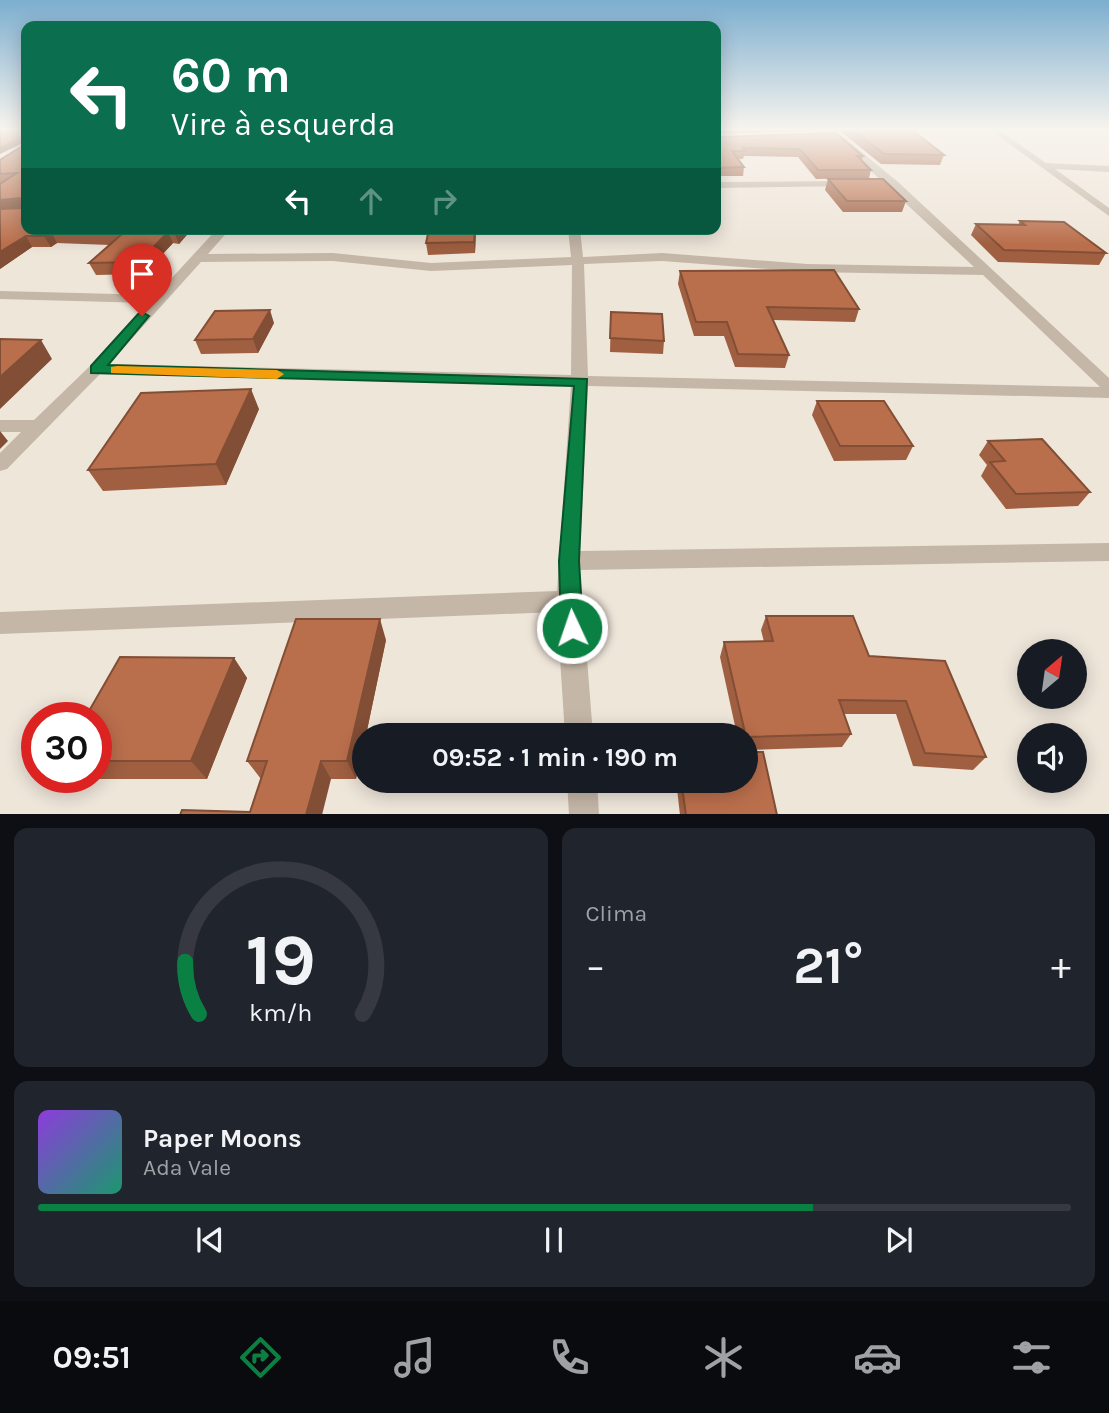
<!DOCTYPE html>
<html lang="pt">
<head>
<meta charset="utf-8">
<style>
	body { margin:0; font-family:Karla,sans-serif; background:#20242c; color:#f1f3f6; height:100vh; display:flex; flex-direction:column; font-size:26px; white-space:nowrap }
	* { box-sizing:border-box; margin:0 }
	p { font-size:23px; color:#9ea1a6 }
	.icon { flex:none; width:38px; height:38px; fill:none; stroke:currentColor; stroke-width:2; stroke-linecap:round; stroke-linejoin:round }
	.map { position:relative; height:814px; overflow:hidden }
	.panel { display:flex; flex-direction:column; gap:14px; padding:14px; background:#0d0f14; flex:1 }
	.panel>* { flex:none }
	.hud { position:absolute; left:21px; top:21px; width:700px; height:214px; border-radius:14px; box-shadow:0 4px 18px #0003; background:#0b6e4f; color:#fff; overflow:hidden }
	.needle { width:46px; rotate:29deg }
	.tools { position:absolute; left:1017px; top:639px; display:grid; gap:14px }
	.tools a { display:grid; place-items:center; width:70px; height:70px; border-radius:50%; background:#171b24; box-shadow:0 4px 18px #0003; font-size:35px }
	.speed { position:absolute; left:21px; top:702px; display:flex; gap:14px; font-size:35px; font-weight:700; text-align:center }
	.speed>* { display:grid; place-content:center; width:91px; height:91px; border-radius:50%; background:#171b24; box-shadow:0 4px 18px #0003; line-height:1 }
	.speed .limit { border:10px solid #d22; background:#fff; color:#111 }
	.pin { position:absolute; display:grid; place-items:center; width:60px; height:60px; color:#fff; margin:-72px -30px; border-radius:50% 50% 50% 0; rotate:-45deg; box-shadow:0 0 7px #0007 }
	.pin .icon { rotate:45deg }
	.me { position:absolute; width:77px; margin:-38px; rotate:357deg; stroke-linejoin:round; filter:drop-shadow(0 0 5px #0008) }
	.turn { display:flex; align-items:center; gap:24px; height:147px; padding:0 35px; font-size:32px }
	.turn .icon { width:91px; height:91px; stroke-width:2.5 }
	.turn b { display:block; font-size:49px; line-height:60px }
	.lanes { display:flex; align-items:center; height:66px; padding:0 35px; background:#0003; justify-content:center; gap:35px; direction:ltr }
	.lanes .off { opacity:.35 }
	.big { font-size:52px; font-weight:700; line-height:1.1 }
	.panel .tile { flex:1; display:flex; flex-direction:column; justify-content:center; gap:10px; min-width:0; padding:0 24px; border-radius:14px; background:#20242c }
	.panel .dial { align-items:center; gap:0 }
	.dial svg { height:182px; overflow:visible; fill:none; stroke:#363941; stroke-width:7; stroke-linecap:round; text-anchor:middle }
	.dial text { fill:#f1f3f6; stroke:none }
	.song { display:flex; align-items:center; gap:21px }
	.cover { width:84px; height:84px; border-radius:10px; background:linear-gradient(135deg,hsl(270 70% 55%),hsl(160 70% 35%)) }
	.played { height:7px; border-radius:4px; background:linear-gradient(90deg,#0b8043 75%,#363941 75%) }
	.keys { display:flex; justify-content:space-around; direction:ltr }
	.heat { display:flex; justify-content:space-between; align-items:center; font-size:38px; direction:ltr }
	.panel .tiles { flex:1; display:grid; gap:14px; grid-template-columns:1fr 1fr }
	.tile:last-child { grid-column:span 2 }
	.trip { position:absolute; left:352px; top:723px; width:406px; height:70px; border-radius:35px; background:#171b24; box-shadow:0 4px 18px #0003; font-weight:700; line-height:70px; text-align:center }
	.menu { display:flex; height:112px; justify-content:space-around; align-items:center; background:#090b0e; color:#9ea1a6 }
	.menu .icon { width:49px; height:49px }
	.menu .active { color:#0b8043 }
	.menu b { font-size:32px; color:#f1f3f6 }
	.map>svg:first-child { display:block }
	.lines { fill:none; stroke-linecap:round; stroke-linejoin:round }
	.street { fill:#c5b7a7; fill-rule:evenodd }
	.wall { fill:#a05f41 }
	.shaded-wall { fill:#824e35 }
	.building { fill:#ba6f4c; stroke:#824e35; stroke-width:2 }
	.route { fill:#0b8043; stroke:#07532c; stroke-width:2 }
	.slow { fill:#f59e0b }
</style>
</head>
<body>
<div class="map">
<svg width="1109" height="815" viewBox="0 0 1109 815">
	<rect width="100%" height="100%" fill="#efe6da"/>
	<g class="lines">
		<path class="street" d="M827,130h8l63,52 211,196v20l-521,-12 -8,165 529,-8v18l-529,9 13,165h-28l-8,-123 -557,22v-22l557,-21 14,-206 -471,-11 -93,95 -7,2v-18l21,-21h-21v-12h34l56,-54 59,-63 -149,-4v-8l156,4 61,-66h13l-22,25 125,-1 98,10 140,-6 -3,-28h12l3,28 79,-4 145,11 167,3zM333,261l98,10 141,-6 -1,110 -462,-11 92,-102zM662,261l145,11 176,3 117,112 -512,-11 -4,-112z
			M990,130h9l47,33 63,3v6l-54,-3 54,39v8z
			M849,181l4,1v4l-137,2v-6z
			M567,780h30l2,35h-30z"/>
	</g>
	<path class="wall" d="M716,130h109l-109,4z
		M840,130h72l32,25 -4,10 -59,-1 -41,-33z
		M716,135l1,2 146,19 -1,5 9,9 -2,8 -53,1 -18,-22 -54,-1 -1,3h-5l6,8 -1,9h-27z
		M0,160l192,69 -13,15 -6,-1 -29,31 -48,1 -7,-12 21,-18 -53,-2 -6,4h-19l-32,22z
		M828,179l78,22 -4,11h-59l-18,-22z
		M1020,221l86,32 -7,12 -101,-3 -27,-27 5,-11 42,1z
		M476,229l-1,24 -47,2 -2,-12z
		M680,271l179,38 -4,13 -82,-2 16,35 -4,13 -50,-1 -11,-31h-30l-16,-52z
		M611,312l53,29 -1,13 -53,-2z
		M274,323l-16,30 -57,1 -6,-14z
		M817,401l96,45 -7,14 -72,1 -22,-46z
		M259,409l-33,76 -123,6 -15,-21z
		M988,441l102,51 -12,14 -72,3 -25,-33 6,-11 -8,-10z
		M766,616l103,40 117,101 -13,13 -60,-4 -17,-52h-52l7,20 -9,13 -96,3v-15h-9l-17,-78 4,-15h40l-3,-12z
		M386,640l-20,95h-2l-8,44h-25l-81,33 11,-33 -14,-18z
		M234,658l13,20 -40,101h-125l-2,-2h16v-59z
		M676,780h70l31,35h-97z"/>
	<path class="shaded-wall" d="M22,137l3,5 -25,12v-6z
		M20,198l6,10 -26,4v-12z
		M177,229h15l-13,15 -5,-12z
		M475,229h1l-1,24 -1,-11z
		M51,231l6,12 -6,4 -7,-11z
		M168,232l5,11 -29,31 -5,-12z
		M26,236l6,11 -32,22v-17z
		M270,310l4,13 -16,30 -5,-14z
		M41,340l11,19 -52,50v-32z
		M251,389l8,20 -33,76 -10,-21z
		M0,431l8,10 -8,8z
		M380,619l6,21 -20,95h-2v9l-8,35 -9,-18z
		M234,658l13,20 -40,101 -16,-18z
		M321,761l10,18 -9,36h-16z"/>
	<path class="building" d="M0,130h26v10l-4,-3 -22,11z
		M853,130h59l32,25 -60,-1z
		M836,133l27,23h-6l14,14h-53l-18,-21 -57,-1 2,3h-13l12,16 -28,1v-33l1,2z
		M26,144v85h151l-3,3h-6l-29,30 -50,1 33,-29 -71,-3 -7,5h-18l-26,16v-43l22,-1 -2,-10 -20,2v-16l17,-11 -17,1v-14z
		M828,179h55l23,22h-59z
		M1020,221l44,1 42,31 -102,-3 -28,-26 49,1z
		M429,229h46l-1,13 -48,1z
		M834,270l25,39 -92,-2 22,48 -51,-1 -11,-32h-31l-16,-51z
		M270,310l-17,29 -58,1 20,-29z
		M611,312l51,2 2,27 -54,-3z
		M0,339l41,1 -41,37z
		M251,389l-35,75 -128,6 53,-77z
		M817,401h67l29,45h-73z
		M1042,439l48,53 -74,2 -26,-32 15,-1 -17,-20z
		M766,616h87l16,40 76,5 41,96 -61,-4 -19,-52 -67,-1 12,34 -105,3 -22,-95 49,-1z
		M296,619h84l-33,142h-26l-15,54h-126l2,-5 68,2 17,-51h-20z
		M120,657l114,1 -43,103h-95v-43h-11z
		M746,752h17l14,63h-91l-5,-35h65z"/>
	<linearGradient id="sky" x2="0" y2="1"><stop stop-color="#7caecf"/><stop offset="0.53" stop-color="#f8f4ee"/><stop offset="1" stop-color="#f8f4ee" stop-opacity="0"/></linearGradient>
	<rect width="1109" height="244" fill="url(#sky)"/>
	<path class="route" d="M142,312l7,4 -41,49 479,14 -8,182 4,67 -3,7 -8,3 -8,-3 -3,-7 -2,-67 15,-175 -483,-13v-7l47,-52z"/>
	<path class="slow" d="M117,366l160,4 7,4 -7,5 -166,-6v-6z"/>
</svg>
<div class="tools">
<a><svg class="needle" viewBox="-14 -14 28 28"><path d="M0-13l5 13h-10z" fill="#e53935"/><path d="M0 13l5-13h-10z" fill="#9ea1a6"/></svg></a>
<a><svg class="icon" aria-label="sound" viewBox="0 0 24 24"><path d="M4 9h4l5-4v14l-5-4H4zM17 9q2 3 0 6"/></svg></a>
</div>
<div class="speed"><div class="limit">30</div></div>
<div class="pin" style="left:142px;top:316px;background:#d93025"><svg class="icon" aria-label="arrive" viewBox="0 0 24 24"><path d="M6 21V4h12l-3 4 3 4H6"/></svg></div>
<svg class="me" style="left:572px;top:628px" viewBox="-20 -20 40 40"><circle r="17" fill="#0b8043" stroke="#fff" stroke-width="3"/><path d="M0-11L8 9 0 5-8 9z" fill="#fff"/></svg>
<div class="trip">09:52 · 1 min · 190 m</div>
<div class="hud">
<div class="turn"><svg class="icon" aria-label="left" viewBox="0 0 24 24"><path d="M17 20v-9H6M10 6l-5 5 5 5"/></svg><div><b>60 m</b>Vire à esquerda</div></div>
<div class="lanes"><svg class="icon" aria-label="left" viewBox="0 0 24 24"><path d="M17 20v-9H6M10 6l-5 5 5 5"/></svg><svg class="icon off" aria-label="ahead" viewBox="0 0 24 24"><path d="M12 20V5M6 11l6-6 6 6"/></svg><svg class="icon off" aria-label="right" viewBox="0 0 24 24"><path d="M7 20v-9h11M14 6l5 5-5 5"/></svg></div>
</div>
</div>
<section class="panel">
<div class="tiles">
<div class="tile dial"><svg viewBox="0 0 100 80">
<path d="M14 69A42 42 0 1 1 86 69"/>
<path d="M14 69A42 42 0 0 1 8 46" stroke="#0b8043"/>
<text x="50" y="56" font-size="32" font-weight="700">19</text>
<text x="50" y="72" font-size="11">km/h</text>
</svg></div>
<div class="tile"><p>Clima</p>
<div class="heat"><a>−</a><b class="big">21°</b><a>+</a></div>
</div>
<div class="tile">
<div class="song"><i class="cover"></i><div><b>Paper Moons</b><p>Ada Vale</p></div></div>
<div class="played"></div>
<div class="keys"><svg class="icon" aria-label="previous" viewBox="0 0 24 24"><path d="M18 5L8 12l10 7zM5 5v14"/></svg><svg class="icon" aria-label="pause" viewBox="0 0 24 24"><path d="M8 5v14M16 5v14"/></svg><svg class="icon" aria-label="next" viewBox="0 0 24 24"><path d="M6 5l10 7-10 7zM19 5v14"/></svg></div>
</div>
</div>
</section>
<nav class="menu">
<b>09:51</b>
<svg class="icon active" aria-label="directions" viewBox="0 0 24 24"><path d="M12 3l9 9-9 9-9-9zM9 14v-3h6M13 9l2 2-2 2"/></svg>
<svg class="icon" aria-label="music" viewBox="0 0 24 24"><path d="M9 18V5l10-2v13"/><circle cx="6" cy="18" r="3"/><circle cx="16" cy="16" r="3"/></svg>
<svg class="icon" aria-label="phone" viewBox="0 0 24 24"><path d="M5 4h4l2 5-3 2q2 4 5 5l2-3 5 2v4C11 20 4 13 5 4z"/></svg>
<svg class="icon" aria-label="climate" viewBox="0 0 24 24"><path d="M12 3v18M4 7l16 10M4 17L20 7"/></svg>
<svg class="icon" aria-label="car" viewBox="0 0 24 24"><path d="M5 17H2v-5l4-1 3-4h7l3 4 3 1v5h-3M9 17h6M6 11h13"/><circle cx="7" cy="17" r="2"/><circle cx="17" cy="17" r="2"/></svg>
<svg class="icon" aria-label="filters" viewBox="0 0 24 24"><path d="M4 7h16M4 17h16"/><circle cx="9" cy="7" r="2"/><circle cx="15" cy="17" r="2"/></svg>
</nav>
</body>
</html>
